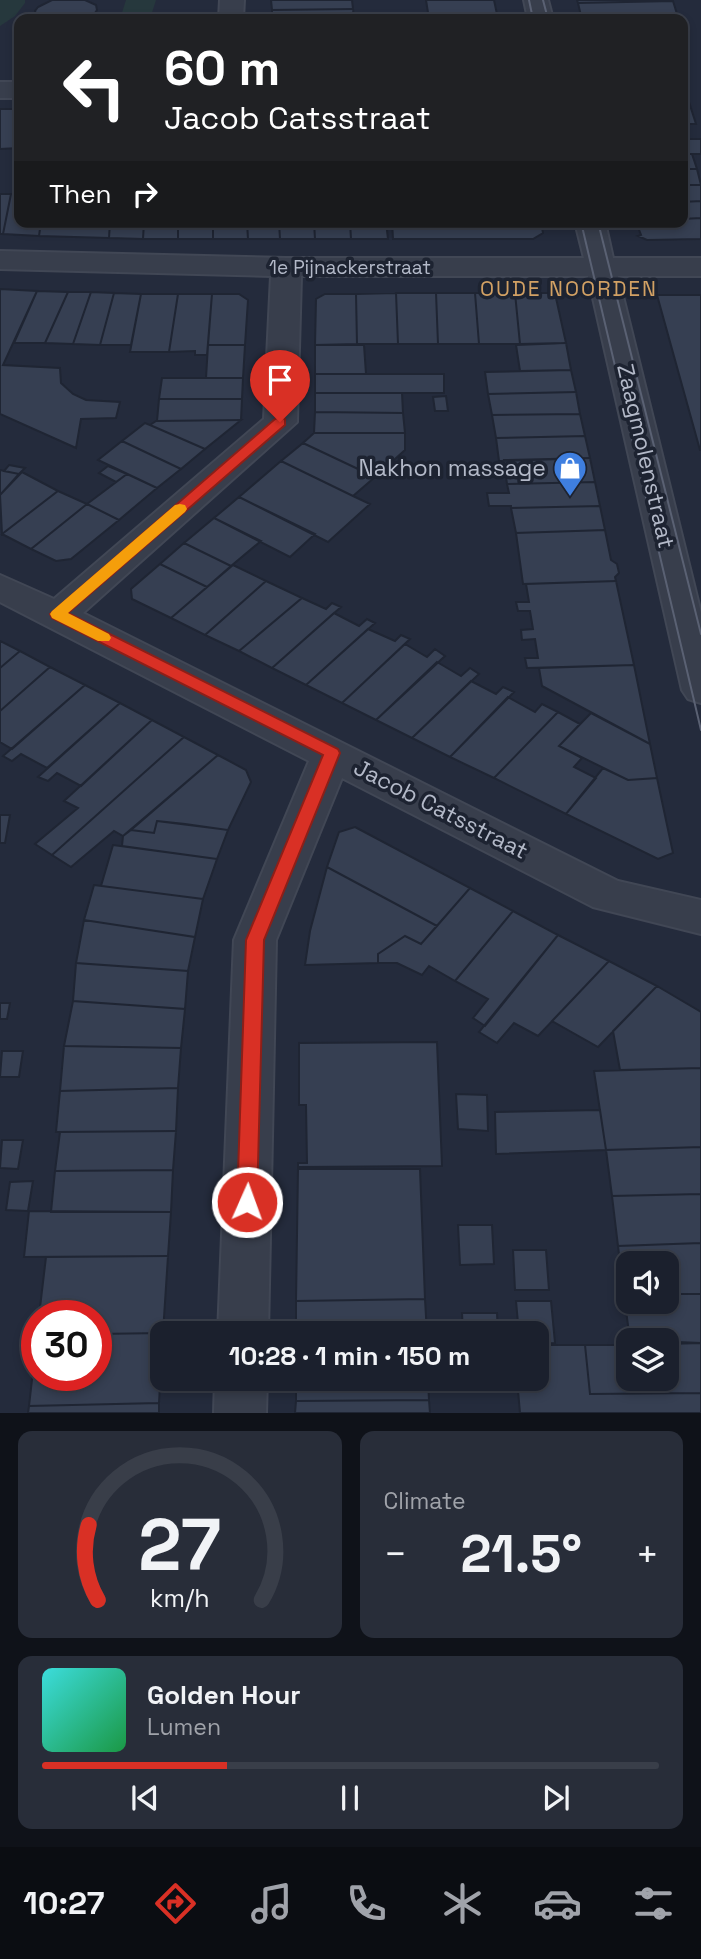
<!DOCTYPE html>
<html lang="en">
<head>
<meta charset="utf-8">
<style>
	body { margin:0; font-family:"Space Grotesk",sans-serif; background:#282d39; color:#f1f3f6; height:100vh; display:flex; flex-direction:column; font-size:26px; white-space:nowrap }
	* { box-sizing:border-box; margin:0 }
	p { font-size:23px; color:#a0a3aa }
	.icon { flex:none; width:38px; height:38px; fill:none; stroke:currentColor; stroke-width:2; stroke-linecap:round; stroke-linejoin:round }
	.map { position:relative; height:1413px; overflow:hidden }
	.sheet { display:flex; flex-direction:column; gap:18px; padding:18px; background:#0f1219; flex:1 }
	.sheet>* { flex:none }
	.guide { position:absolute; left:14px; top:14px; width:674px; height:214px; border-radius:14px; box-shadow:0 4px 10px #0003,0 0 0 2px #393e49; background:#202124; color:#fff; overflow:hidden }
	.tools { position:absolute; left:616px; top:1251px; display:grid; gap:14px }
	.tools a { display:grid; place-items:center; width:63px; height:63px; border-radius:14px; background:#1b202d; box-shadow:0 4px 10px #0003,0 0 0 2px #393e49; font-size:35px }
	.speed { position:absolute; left:21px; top:1300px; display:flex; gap:14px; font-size:35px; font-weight:700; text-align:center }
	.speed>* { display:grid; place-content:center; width:91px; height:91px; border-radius:50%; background:#1b202d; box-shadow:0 4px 10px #0003,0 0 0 2px #393e49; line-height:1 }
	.speed .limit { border:10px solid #d22; background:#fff; color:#111 }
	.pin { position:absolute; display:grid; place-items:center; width:60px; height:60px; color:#fff; margin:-72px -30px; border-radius:50% 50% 50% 0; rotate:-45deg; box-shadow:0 0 7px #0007 }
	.pin .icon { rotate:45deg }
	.me { position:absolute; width:77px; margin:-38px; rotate:2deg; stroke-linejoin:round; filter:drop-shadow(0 0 5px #0008) }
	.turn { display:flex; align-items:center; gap:24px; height:147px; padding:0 35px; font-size:32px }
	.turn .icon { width:91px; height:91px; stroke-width:2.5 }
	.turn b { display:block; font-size:49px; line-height:60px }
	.then { display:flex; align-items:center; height:66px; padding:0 35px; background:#0003; gap:14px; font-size:26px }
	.big { font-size:52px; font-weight:800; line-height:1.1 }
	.sheet .tile { flex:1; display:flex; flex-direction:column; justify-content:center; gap:10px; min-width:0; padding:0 24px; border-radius:14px; background:#282d39 }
	.sheet .dial { align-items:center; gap:0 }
	.dial svg { height:182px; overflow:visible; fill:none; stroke:#393e49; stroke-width:7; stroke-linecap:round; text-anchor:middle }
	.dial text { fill:#f1f3f6; stroke:none }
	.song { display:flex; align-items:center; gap:21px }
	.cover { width:84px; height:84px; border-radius:10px; background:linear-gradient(135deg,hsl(180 70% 55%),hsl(140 70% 35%)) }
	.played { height:7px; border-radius:4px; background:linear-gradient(90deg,#d93025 30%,#393e49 30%) }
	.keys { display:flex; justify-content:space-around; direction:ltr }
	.heat { display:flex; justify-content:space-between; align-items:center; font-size:38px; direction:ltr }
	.sheet .tiles { flex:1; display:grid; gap:18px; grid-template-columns:1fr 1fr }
	.tile:last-child { grid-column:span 2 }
	.trip { position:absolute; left:150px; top:1321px; width:399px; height:70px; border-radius:14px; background:#1b202d; box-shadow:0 4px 10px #0003,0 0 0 2px #393e49; font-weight:800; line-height:70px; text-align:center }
	.tab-bar { display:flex; height:112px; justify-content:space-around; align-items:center; background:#0b0d12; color:#a0a3aa }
	.tab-bar .icon { width:49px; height:49px }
	.tab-bar .on { color:#d93025 }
	.tab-bar b { font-size:32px; color:#f1f3f6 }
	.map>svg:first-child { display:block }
	.green { fill:#26383d }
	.building { fill:#363f52; stroke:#1f2533; stroke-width:2 }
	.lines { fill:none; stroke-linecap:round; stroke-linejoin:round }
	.minor-casing { stroke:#414755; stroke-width:4 }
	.minor { fill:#383e4c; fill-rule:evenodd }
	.tram { stroke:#5a6173; stroke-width:2 }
	.route { fill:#d93025; stroke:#8d1f18; stroke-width:2 }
	.slow { fill:#f59e0b }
	.labels { text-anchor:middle; stroke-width:7; stroke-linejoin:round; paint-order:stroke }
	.far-street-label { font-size:19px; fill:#b3b9c8; stroke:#1d2331 }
	.far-neighbourhood-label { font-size:21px; letter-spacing:2px; fill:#d2a164; stroke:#1d2331 }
	.street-label { font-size:23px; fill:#b3b9c8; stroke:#1d2331 }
	.poi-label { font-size:23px; fill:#b3b9c8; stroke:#1d2331; text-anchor:end }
</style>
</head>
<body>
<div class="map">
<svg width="701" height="1413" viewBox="0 0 701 1413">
	<rect width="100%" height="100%" fill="#242b3c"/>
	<path class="green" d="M0,0h25v3l-10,13 -15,10z
		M126,0h30l-6,19h-30z"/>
	<path class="building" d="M52,0h33l11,5 1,5 -6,9h-53l-3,-8 3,-4z
		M271,0h81l1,9 -81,1z
		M426,0h68l4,19h-69z
		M577,0h96v1l-95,2z
		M673,1l4,13 -96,2 -3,-13z
		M353,9l1,10h-82v-9z
		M652,15l1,4h-71l-1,-3z
		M682,99h6l8,25h-14z
		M0,109h19v39l-19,1z
		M682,139h19v15h-19z
		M682,154h10l5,15h-15z
		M682,169h15l4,16h-19z
		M682,185h19v16l-19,1z
		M0,194h11l-8,40h-3z
		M11,194h8v28h22l-2,14 -36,-2z
		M701,201v17l-19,1v-17z
		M701,218v21l-54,1 -9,-4 3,-1 -5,-13h46v-3z
		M41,222h69l-1,16 -70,-2z
		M110,222h34l-1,17 -34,-1z
		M144,222h34v17h-35z
		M178,222h35v17h-35z
		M213,222h34l1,17h-35z
		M247,222h32l1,17h-32z
		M279,222h35l1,17h-35z
		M314,222h36l1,17h-36z
		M350,222h36l2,17h-37z
		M392,222h149l2,11 -10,6h-140z
		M0,289l37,2 -34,74 57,3 1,15 12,11 13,6 34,2 -4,16 -35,1 -5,29 -76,-34z
		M37,291l31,1 -23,51h-31z
		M68,292h23l-18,52 -28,-1z
		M91,292l23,1 -14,52 -27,-1z
		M114,293l27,1 -10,51h-31z
		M396,293h40l2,51h-40z
		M396,293l2,51h-41l-1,-50z
		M436,293h39l4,51h-41z
		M475,293h40l5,51h-41z
		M515,293h32l9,5 10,45 -46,1z
		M141,294h37l-9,58h-39z
		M178,294h34l-5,61h-12v-4l-26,1z
		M212,294h27l9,6 -3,45h-37z
		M325,294h31l1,50 -42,1 1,-46z
		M657,295h44v155h-1z
		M566,343l5,27 -51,1 -4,-26z
		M208,345h37l-2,33h-37z
		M315,345h49l2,29h-51z
		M571,370l5,22 -88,2 -3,-22z
		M315,374h129v19h-129z
		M162,378h81l-1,21h-83z
		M576,392l4,22 -88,1 -4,-21z
		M315,393h87l1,20 -88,-1z
		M446,396l2,15h-13l-2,-14z
		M159,399h83l-1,21 -84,1z
		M315,412l88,1 2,20h-91z
		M580,414l5,22 -89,2 -4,-23z
		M241,420l-36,29 -55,-24 6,-4z
		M145,423l5,2 55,24 -24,20 -59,-28z
		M314,433h91v17l-30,27 -72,-34z
		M585,436l5,22 -91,3 -3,-23z
		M122,441l59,28 -24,19 -59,-28z
		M303,443l72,34 -22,19 -72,-35z
		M590,458l5,24 -88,2 -3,-24z
		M281,461l72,35 17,8 -42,38 -89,-45z
		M9,465l16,3 -6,6 -15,-3z
		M108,466l19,8 -11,8 -17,-9z
		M0,470l19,4 -19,21z
		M22,472l36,19 -56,43 -2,-39z
		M127,474l30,14 -38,32 -32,-16z
		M595,482l5,24 -89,2v-2h-22l-2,-13h22l-2,-9z
		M58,491l29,13 -56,45 -29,-15z
		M239,497l76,37 -25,23 -76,-39z
		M87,504l32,16 -48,39 -15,2 -25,-12z
		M600,506l5,24 -89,3 -5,-25z
		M214,518l47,23 -30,25 -47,-23z
		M605,530l6,30 6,4 2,9 -4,4 1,4 -93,3 -7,-51z
		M184,543l47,23 -24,21 -47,-23z
		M160,564l47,23 -36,31 -39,-19 -1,-10z
		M233,565l33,16 -61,54 -34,-17z
		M266,581l36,17 -63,53 -34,-16z
		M616,581l18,84 -107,3 -2,-10h13l-3,-19 -13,1 -1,-10 12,-1 -3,-18h-12l-2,-9h13l-3,-18z
		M302,598l24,11 6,-6 9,4 -69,61 -33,-17z
		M334,613l25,13 8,-7 8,4 -69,62 -34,-17z
		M368,629l27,12 6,-6 9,4 -68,64 -36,-18z
		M0,641l20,10 -20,17z
		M405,644l22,13 8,-8 10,7 -69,64 -34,-17z
		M20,651l30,16 -50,44v-43z
		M437,662l24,14 9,-8 9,6 -67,64 -36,-18z
		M634,665l16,79 -108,-58 -3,-18z
		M50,667l35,18 -73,64 -12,-7v-31z
		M471,681l25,13 7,-7 11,5 -64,65 -38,-19z
		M85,685l35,18 -73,65 -26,-14 -9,7 -9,-5z
		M508,697l27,15 7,-8 16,8 -64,66 -44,-21z
		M120,703l32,17 -71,66 -24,-13 -9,8 -10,-4z
		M558,712l22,12 -21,22 23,12 -8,9 22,11 -30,36 -72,-36z
		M591,713l59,31 7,34 -29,2 -69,-34z
		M152,720l32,17 -132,118 -17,-11 43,-36 -14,-7z
		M184,737l34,18 -95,81 -9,-5 -43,36 -19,-12z
		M218,755l28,15 5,12 -23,48 -71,-9 -3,12 -23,-3z
		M603,768l25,12 29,-2 16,75 -15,6 -92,-45z
		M0,815h10l-5,28h-5z
		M157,821l28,3 43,6 -11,29 -95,-13 1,-10 8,-6 23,3z
		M355,827l115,61 -33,38 -110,-59 12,-35z
		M113,845l104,14 -14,40 -102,-13z
		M327,867l110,59 -16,18 -16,-8 -27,18v9l-73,2 5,-34z
		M94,885l109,14 -8,38 -111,-17z
		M470,888l43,23 -58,70 -26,-15 -7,9 -25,-12h-19v-9l27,-18 16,8z
		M513,911l45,24 -73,91 -12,-8 15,-19 -33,-18z
		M84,920l111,17 -7,34 -112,-8z
		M558,935l51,26 -71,75 -24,-13 -17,20 -18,-11z
		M609,961l48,25 -59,61 -46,-26z
		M76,963l112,8 -3,38 -112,-8z
		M657,986l44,26v56l-81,2 -7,-39z
		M73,1001l112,8 -4,39 -117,-2z
		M0,1003h10l-3,16h-7z
		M437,1042l5,124 -144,1v-4h9l-1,-58h-7v-62z
		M64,1046l117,2 -3,40 -118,3z
		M2,1051h21l-4,26h-19z
		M701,1068v79l-95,3 -12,-79z
		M178,1088l-2,43 -120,1 4,-41z
		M456,1094l31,1 1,36 -30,-2z
		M600,1110l6,40 -110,4 -1,-42z
		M176,1131l-3,39 -118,1 5,-39z
		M2,1140h21l-5,29 -18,-1z
		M701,1147v47l-89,2 -6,-46z
		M298,1169h122l5,130 -129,2z
		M173,1170l-2,42h-120l4,-41z
		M33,1181l-5,30 -22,-1 4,-28z
		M701,1194v49l-83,3 -6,-50z
		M29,1211l142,1 -3,44 -144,1z
		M458,1225h34l2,39 -34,1z
		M701,1243v51h-34v-30h-39v32h-4l-6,-50z
		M513,1250h33l3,40h-34z
		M168,1256l-5,77 -67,1v-18h-57l7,-59z
		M667,1294h34v49l-71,-3 -6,-44h4v6h39z
		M425,1299l2,35h-131v-33z
		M516,1301h35l4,42 -18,1v-10h-18z
		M462,1313h35l1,21h-35z
		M163,1333l-4,70 -130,3 8,-70v40h59v-42z
		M701,1343v50l-111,1 -5,-49h43v34h39v-35z
		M537,1345h48l5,49 111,-1v20h-181l-3,-34h20z
		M296,1379h132l1,21 -133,1z
		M429,1400l1,13h-135l1,-12z
		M159,1403v10h-131l1,-7z"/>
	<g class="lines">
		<defs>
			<path id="minor" d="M220,0h24l-1,19h-24z
				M524,0h24l5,19h-25z
				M0,82h19v16h-19z
				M575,222h30l8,36h88v18h-83l83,337v90l-13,-4 -6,-9 -94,-414h-287l-4,146 -214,191 535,268 83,19v34l-108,-27 -251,-129 -66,162 -8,394h-50l16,-394 75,-179 -309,-159v-27l54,24 210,-180 7,-143 -271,-7v-18l286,7h298z
				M215,1379h52l-1,34h-52z"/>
		</defs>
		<use href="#minor" class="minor-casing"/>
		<use href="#minor" class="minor"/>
		<path class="tram" d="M529,0l4,19
			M543,0l5,19
			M581,222l120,508
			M598,222l103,412"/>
	</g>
	<path class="route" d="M280,417l5,2v6l-217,188 270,136 2,4 -76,187 -7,262 -3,7 -7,2 -7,-2 -3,-7 9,-262 77,-185 -271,-137 -2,-4 225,-195z"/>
	<path class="slow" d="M180,504l5,1 2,4 -2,3 -117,101 41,21 2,4 -2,3h-11l-46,-23 -2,-4 2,-3 123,-106z"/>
	<defs>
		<symbol id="shop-pin" viewBox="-11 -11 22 30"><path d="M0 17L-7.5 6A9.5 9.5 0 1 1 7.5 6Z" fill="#3f7fe0" stroke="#1d2331"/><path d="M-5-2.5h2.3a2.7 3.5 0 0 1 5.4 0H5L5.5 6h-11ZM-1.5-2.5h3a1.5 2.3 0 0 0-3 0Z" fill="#fff"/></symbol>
	</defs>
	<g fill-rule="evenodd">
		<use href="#shop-pin" x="551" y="449" width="38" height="52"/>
	</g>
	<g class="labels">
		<g class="far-street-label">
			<text x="350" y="274">1e Pijnackerstraat</text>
		</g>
		<g class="far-neighbourhood-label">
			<text x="569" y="296">OUDE NOORDEN</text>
		</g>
		<g class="street-label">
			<text transform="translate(646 456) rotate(77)" y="8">Zaagmolenstraat</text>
			<text transform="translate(441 809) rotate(27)" y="8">Jacob Catsstraat</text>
		</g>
		<g class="poi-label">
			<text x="546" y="476">Nakhon massage</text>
		</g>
	</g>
</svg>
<div class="tools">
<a><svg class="icon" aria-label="sound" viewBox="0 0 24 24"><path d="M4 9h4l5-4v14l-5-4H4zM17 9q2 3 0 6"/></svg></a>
<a><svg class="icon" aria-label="layers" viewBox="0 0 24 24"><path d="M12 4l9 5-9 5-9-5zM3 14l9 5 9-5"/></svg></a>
</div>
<div class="speed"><div class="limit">30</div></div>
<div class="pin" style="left:280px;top:422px;background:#d93025"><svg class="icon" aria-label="arrive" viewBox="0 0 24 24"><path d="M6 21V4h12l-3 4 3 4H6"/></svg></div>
<svg class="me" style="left:247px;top:1202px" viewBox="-20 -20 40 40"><circle r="17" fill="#d93025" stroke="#fff" stroke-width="3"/><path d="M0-11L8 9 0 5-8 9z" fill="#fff"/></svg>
<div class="trip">10:28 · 1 min · 150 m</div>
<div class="guide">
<div class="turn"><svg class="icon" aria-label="left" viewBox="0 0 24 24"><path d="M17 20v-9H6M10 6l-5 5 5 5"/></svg><div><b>60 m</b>Jacob Catsstraat</div></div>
<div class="then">Then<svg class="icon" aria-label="right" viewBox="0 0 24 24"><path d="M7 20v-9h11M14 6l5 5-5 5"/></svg></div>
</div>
</div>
<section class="sheet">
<div class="tiles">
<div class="tile dial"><svg viewBox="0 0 100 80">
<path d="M14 69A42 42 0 1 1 86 69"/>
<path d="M14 69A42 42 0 0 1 10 36" stroke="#d93025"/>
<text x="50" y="56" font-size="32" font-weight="700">27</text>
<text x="50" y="72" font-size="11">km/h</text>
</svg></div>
<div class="tile"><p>Climate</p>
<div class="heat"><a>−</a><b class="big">21.5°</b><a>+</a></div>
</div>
<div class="tile">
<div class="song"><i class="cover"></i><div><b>Golden Hour</b><p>Lumen</p></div></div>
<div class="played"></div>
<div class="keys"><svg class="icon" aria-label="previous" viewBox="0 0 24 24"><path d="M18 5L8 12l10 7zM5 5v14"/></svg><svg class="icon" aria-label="pause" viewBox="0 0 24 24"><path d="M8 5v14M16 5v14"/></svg><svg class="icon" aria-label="next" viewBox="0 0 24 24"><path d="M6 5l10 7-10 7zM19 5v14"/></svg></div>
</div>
</div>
</section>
<nav class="tab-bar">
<b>10:27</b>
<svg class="icon on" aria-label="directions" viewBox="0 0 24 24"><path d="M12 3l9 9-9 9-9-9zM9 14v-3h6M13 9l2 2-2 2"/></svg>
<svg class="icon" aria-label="music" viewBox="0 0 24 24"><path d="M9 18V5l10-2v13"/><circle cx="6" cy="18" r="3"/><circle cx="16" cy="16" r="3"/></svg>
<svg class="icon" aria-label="phone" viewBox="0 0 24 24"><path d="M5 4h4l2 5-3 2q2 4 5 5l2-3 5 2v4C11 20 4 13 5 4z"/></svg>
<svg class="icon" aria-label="climate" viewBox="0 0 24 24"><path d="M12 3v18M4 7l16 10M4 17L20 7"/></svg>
<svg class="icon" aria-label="car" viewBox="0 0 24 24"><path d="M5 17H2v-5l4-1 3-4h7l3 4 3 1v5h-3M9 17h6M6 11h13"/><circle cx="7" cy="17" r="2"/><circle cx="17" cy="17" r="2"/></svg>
<svg class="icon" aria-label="filters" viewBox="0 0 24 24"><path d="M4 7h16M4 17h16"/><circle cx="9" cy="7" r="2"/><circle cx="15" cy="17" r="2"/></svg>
</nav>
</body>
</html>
